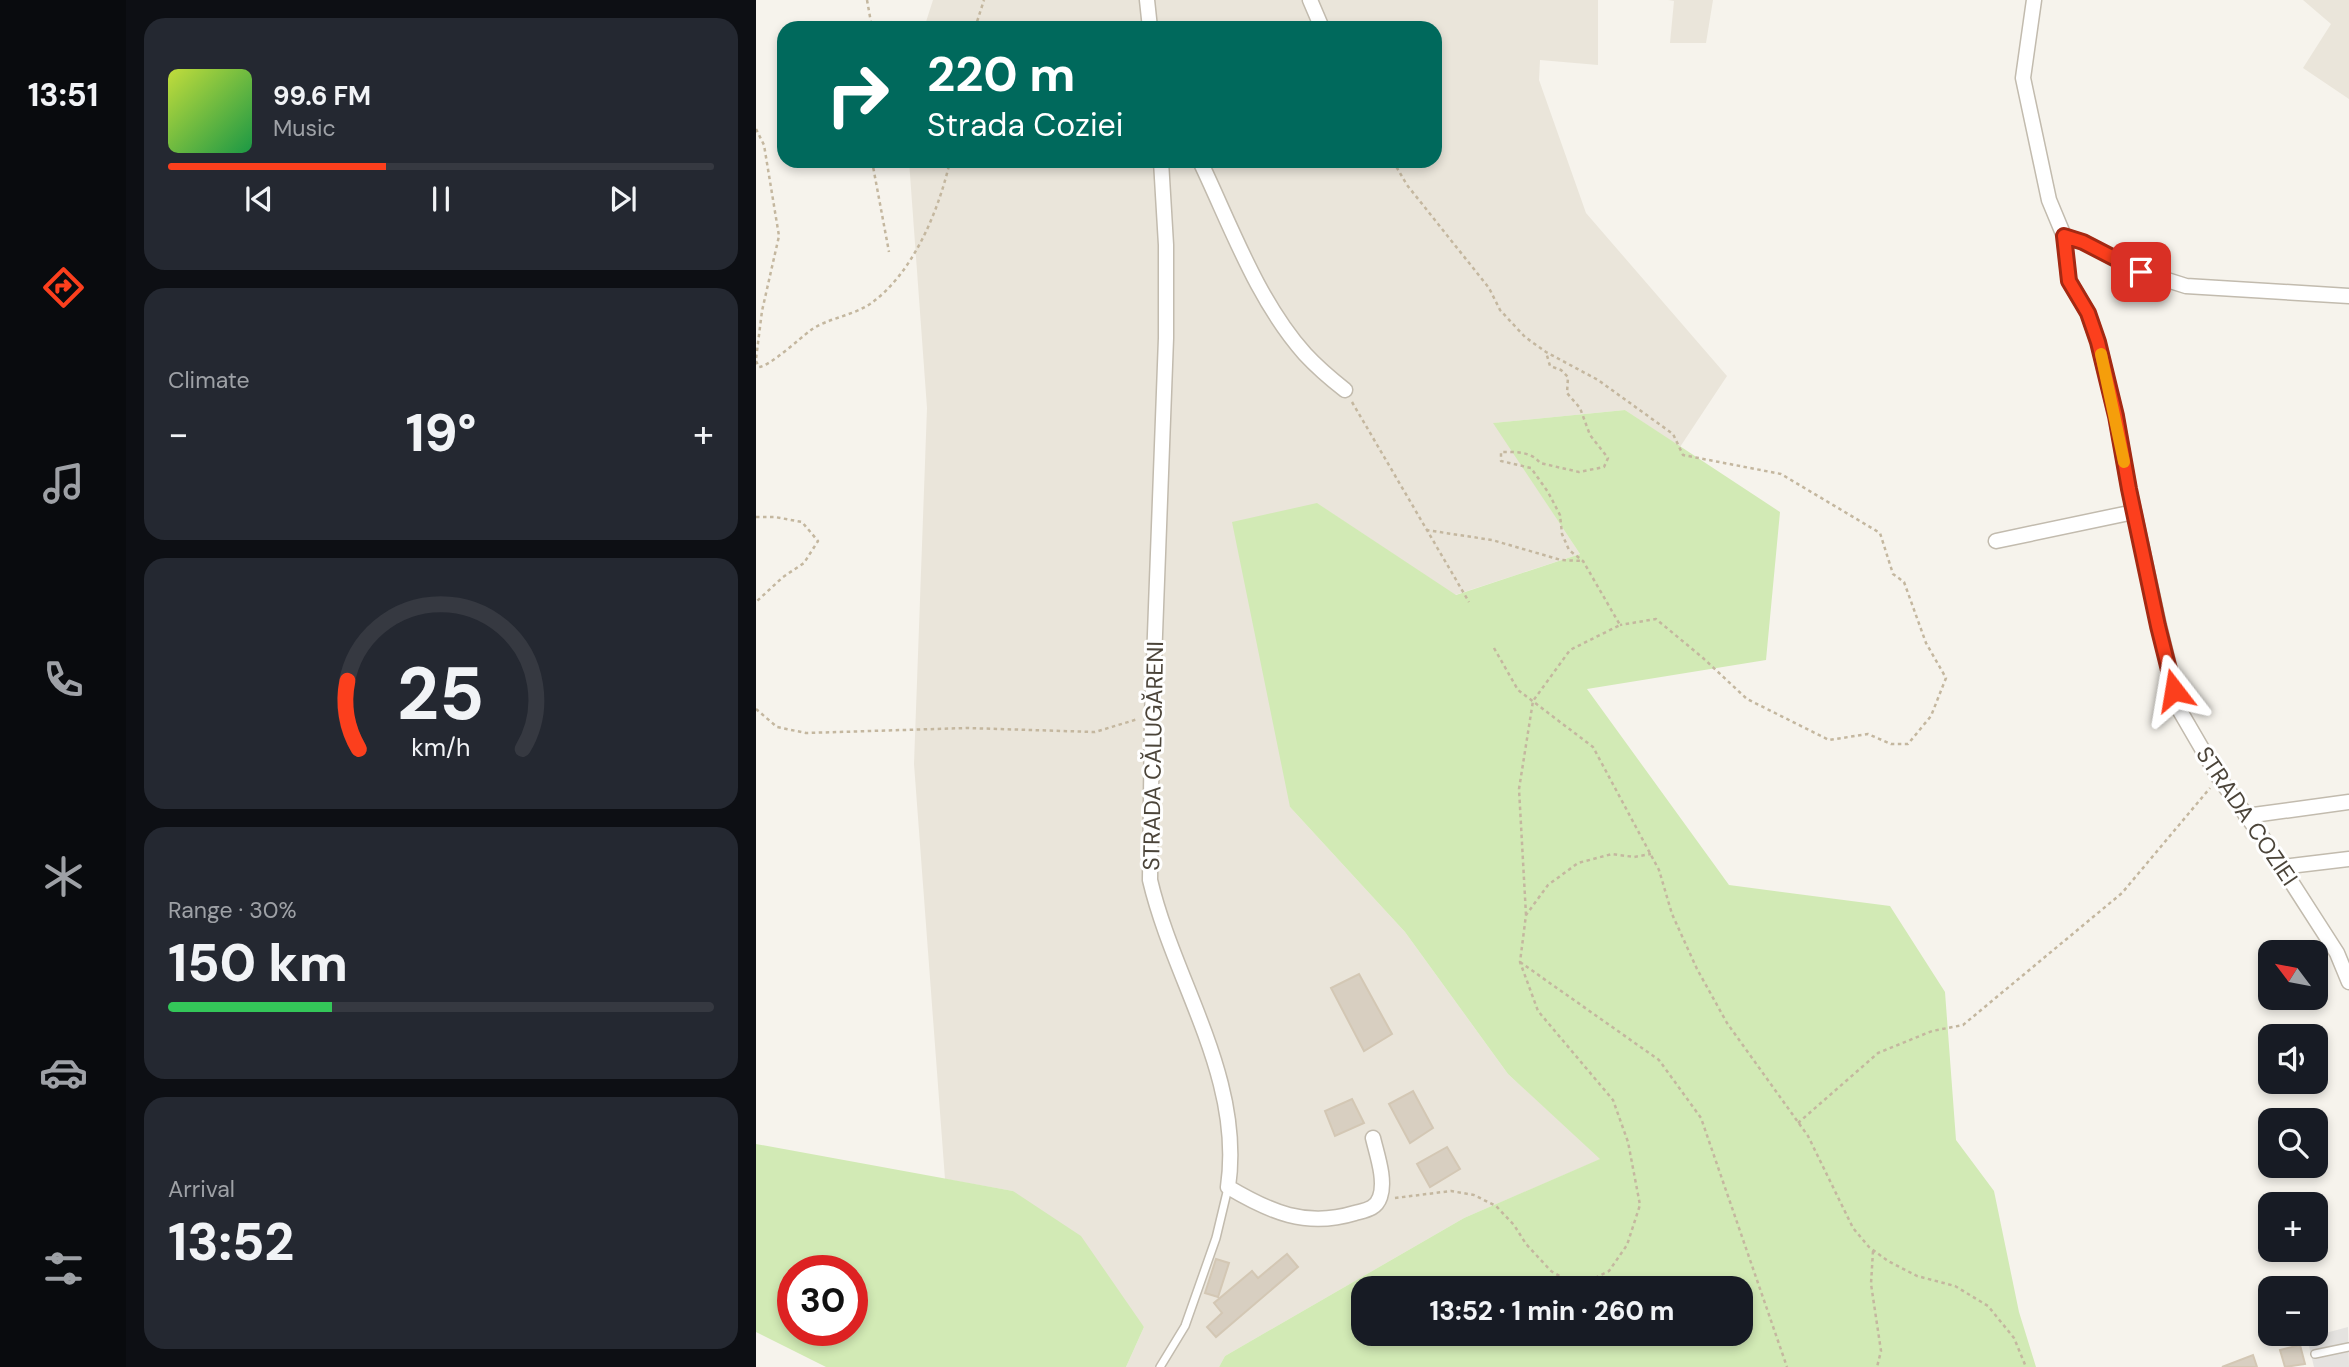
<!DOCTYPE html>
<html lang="en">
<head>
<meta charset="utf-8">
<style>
	body { margin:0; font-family:"DM Sans",sans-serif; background:#242831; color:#f1f3f6; height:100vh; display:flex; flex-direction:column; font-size:26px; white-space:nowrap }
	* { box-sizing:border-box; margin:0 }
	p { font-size:23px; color:#9ea1a6 }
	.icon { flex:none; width:38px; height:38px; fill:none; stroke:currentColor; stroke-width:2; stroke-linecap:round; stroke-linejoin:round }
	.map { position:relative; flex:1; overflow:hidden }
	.sheet { display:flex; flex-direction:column; gap:18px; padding:18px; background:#0d0f14; width:630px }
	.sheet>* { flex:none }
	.top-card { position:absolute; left:21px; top:21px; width:665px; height:147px; border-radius:21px; box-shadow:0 4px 10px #0003; background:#00695c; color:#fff; overflow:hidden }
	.needle { width:46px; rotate:302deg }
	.fabs { position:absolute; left:1502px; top:940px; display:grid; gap:14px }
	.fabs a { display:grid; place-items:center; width:70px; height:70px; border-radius:14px; background:#171b24; box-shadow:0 4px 10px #0003; font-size:35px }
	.speed { position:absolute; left:21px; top:1255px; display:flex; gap:14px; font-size:35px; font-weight:700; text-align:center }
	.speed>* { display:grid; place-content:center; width:91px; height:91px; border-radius:50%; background:#171b24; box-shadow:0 4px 10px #0003; line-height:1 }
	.speed .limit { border:10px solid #d22; background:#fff; color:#111 }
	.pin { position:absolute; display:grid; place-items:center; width:60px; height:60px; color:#fff; margin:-30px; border-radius:14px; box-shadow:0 4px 10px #0006 }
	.me { position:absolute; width:77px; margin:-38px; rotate:346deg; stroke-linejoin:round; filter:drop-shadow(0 0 5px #0008) }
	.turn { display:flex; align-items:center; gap:24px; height:147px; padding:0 35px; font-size:32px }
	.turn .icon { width:91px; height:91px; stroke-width:2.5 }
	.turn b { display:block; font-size:49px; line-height:60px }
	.big { font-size:52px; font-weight:800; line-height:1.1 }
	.sheet .tile { flex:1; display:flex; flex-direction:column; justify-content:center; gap:10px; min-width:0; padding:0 24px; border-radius:21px; background:#242831 }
	.sheet .dial { align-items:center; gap:0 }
	.dial svg { height:182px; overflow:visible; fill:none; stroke:#363941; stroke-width:7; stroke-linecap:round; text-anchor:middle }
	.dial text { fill:#f1f3f6; stroke:none }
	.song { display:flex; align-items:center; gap:21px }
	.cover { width:84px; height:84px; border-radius:10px; background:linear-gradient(135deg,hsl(70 70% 55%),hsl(140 70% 35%)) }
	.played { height:7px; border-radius:4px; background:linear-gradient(90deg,#fc3f1d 40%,#363941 40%) }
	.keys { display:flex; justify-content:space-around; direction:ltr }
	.heat { display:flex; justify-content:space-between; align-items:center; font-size:38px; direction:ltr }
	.charge { height:10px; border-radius:5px; background:linear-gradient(90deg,#34c759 30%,#363941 0) }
	.trip { position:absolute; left:595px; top:1276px; width:402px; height:70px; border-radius:21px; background:#171b24; box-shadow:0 4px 10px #0003; font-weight:800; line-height:70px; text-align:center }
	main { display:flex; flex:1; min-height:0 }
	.tabs { display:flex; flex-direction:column; width:126px; justify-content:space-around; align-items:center; background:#090b0e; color:#9ea1a6 }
	.tabs .icon { width:49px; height:49px }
	.tabs .active { color:#fc3f1d }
	.tabs b { font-size:32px; color:#f1f3f6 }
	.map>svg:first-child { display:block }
	.residential { fill:#eae5da }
	.green { fill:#d2eab5; fill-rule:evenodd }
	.parking { fill:#e5e3e0 }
	.building { fill:#d8cfc1; stroke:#d3c7b4; stroke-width:2 }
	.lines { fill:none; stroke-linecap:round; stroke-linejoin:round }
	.service-casing { stroke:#c2bbae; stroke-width:10 }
	.minor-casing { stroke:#c2bbae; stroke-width:17 }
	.path { stroke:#c4b79f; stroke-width:2.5; stroke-dasharray:3.5 3.5; stroke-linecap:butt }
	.service { stroke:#fff; stroke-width:7 }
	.minor { stroke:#fff; stroke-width:14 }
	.route-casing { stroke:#a42913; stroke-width:18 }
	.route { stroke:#fc3f1d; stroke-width:12 }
	.slow { stroke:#f59e0b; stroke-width:12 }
	.labels { text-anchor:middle; stroke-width:6; stroke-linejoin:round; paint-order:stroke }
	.street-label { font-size:23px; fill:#4b4439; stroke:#fff }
</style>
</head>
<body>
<main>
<nav class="tabs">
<b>13:51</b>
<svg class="icon active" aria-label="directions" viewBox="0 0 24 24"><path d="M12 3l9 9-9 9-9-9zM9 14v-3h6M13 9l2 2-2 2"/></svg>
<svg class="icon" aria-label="music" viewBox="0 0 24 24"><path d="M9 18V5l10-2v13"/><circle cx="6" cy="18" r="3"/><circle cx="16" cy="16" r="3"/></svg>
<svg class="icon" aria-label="phone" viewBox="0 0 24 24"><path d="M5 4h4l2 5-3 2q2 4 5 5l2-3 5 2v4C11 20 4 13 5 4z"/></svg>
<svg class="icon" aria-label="climate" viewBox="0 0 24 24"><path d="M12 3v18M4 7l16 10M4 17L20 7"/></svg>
<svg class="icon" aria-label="car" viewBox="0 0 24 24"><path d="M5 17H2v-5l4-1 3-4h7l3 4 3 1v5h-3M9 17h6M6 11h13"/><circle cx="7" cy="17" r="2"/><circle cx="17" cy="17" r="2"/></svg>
<svg class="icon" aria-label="filters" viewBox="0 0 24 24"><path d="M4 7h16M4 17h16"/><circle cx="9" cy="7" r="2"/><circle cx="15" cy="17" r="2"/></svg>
</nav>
<section class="sheet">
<div class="tile">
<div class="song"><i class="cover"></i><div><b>99.6 FM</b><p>Music</p></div></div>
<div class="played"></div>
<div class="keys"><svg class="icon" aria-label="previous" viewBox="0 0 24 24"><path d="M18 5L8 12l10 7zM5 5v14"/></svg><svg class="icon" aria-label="pause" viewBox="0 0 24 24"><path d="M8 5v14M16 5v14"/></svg><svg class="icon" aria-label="next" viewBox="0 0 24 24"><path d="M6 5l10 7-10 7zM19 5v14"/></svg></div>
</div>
<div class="tile"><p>Climate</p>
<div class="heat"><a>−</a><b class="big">19°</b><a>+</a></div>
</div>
<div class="tile dial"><svg viewBox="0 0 100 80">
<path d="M14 69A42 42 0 1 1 86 69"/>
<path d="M14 69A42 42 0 0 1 9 39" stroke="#fc3f1d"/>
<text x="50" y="56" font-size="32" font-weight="700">25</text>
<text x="50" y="72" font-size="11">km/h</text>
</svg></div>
<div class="tile"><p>Range · 30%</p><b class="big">150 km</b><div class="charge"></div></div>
<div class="tile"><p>Arrival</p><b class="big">13:52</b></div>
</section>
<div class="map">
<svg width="1593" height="1367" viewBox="0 0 1593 1367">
	<rect width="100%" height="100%" fill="#f6f3ec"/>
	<path class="residential" d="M177,0h665v65l-58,-5 -1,20 47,133 141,163 -47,71 -55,-37 -131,13 86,131 -125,41 -137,-91 -28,303 115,125 103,142 93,85 -137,59 -239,138 -6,11h-93l18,-40 -131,-136 -68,-12 -31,-415 13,-356 -18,-247h526v-133h-511z
		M912,0h45l-7,43h-36l4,-42z
		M1547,0h46v99l-46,-31 28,-44z"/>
	<path class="green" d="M869,410l155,102 -14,148 -179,29 142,196 161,21 55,86 11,148 38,51 25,121 17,55h-817l6,-11 239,-138 136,-59 -92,-85 -103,-142 -115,-125 -58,-285 85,-19 139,92 124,-41 -87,-131zM607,1288h378v46h-378z
		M0,1144l257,47 68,45 63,91 -18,40h-300l-70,-35zM37,1270h59v60h-59z"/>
	<path class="parking" d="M1592,1327l1,40h-35l-7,-29z"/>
	<path class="building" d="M603,974l33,60 -28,17 -33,-63z
		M657,1091l20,37 -23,15 -21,-39z
		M596,1099l12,24 -29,13 -10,-25z
		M691,1147l13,22 -30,18 -13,-23z
		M531,1254l11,13 -82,70 -9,-10 15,-14 -8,-10 38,-32 6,7z
		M460,1259l13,4 -11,34 -13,-4z
		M1544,1345l5,19 -20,3 -5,-17z
		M1497,1355l4,12h-35z"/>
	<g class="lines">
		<defs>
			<path id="service" d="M1559,1354l34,-7
				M404,1367l25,-41 31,-88 12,-50"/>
			<path id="minor" d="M391,0l3,28
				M554,0l12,28
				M1278,0l-11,78 26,122 15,36 5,45 19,32 10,29 18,74 13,73 30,137 21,85 39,67 46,63 72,112 12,29
				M405,161l5,84v93l-14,377 -2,165c24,102 94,198 78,307 42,25 78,41 127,26 11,-3 21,-4 25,-16 6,-17 -3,-42 -7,-59
				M444,161c31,65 57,139 105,193 12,13 26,25 40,36
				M1308,236l19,6 59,30 44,14 163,10
				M1240,541l138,-29
				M1490,816l103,-14
				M1526,867l67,-8"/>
		</defs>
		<use href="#service" class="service-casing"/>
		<use href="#minor" class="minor-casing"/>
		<path class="path" d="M111,0l5,28
			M219,28l9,-28
			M0,129l8,16 15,91 -17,75 -6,48
			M116,161l17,91
			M637,161l14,24 82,103 11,22 25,27 21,15 52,28 75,54 10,21 98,19 99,59 13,41 11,8 22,61 20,35 -15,38 -23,28h-17l-23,-10 -39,6 -82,-41 -44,-41 -47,-39 -36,6
			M0,361l3,6c11,-1 40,-28 52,-37 17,-12 41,-14 59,-26 43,-30 69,-94 80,-143
			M596,402l117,200
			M0,517h19l27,5 16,19 -14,22 -21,14 -27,25
			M670,530l66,10 69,20 22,1
			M738,648l24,42 75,57 66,123 13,44 25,55 30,54 81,113 45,92 16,19 19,14 29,15 38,10 33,20 26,32 12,29
			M0,709l21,18 29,6 161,-5 128,4 43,-13
			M770,915l-7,-126 14,-88 37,-51 50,-25 -37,-64 -14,-11 -7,-16 -2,-19 -12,-23 -17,-24 -30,-7v-9c14,0 30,-1 39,11l39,9 25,-5 4,-9 -18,-23 -10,-27 -13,-15 1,-16 -7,-7 -11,-4 -4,-14
			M764,962l139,98 42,58 86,249
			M1042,1123l80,-70 54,-22 31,-6 159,-132 88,-105
			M639,1198l56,-7 23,4 22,11 18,19 12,19 25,27 19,11h17l22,-11 18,-26 13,-40 -12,-63 -15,-42 -75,-89 -18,-49 6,-47 22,-30 30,-22 34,-9 22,3 17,-3
			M1117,1251l-2,33 10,67 -4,16"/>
		<use href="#service" class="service"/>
		<use href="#minor" class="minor"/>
	</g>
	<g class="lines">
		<defs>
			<path id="route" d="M1385,272l-58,-30 -19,-6 5,45 19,32 10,29 18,74 13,73 29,137 16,64"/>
		</defs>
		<use href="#route" class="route-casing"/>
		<use href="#route" class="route"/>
		<path class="slow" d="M1345,354l23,108"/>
	</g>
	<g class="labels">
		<g class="street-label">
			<text transform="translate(397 756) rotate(-89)" y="8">STRADA CĂLUGĂRENI</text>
			<text transform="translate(1491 816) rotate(56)" y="8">STRADA COZIEI</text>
		</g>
	</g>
</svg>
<div class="fabs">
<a><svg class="needle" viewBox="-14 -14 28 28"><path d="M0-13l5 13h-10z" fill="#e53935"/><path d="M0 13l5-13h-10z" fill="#9ea1a6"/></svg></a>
<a><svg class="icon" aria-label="sound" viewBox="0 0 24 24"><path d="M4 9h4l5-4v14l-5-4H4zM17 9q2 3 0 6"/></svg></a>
<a><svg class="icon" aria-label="search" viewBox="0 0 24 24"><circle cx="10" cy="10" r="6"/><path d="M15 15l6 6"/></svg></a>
<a>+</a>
<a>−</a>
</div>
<div class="speed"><div class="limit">30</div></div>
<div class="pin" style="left:1385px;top:272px;background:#d93025"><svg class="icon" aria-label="arrive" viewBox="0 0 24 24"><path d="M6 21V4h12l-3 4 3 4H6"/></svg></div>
<svg class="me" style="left:1418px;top:690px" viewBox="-20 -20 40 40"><path d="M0-17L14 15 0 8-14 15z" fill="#fc3f1d" stroke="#fff" stroke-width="4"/></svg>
<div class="trip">13:52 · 1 min · 260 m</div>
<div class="top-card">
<div class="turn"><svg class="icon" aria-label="right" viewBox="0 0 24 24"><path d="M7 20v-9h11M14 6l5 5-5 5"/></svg><div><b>220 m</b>Strada Coziei</div></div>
</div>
</div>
</main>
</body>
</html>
